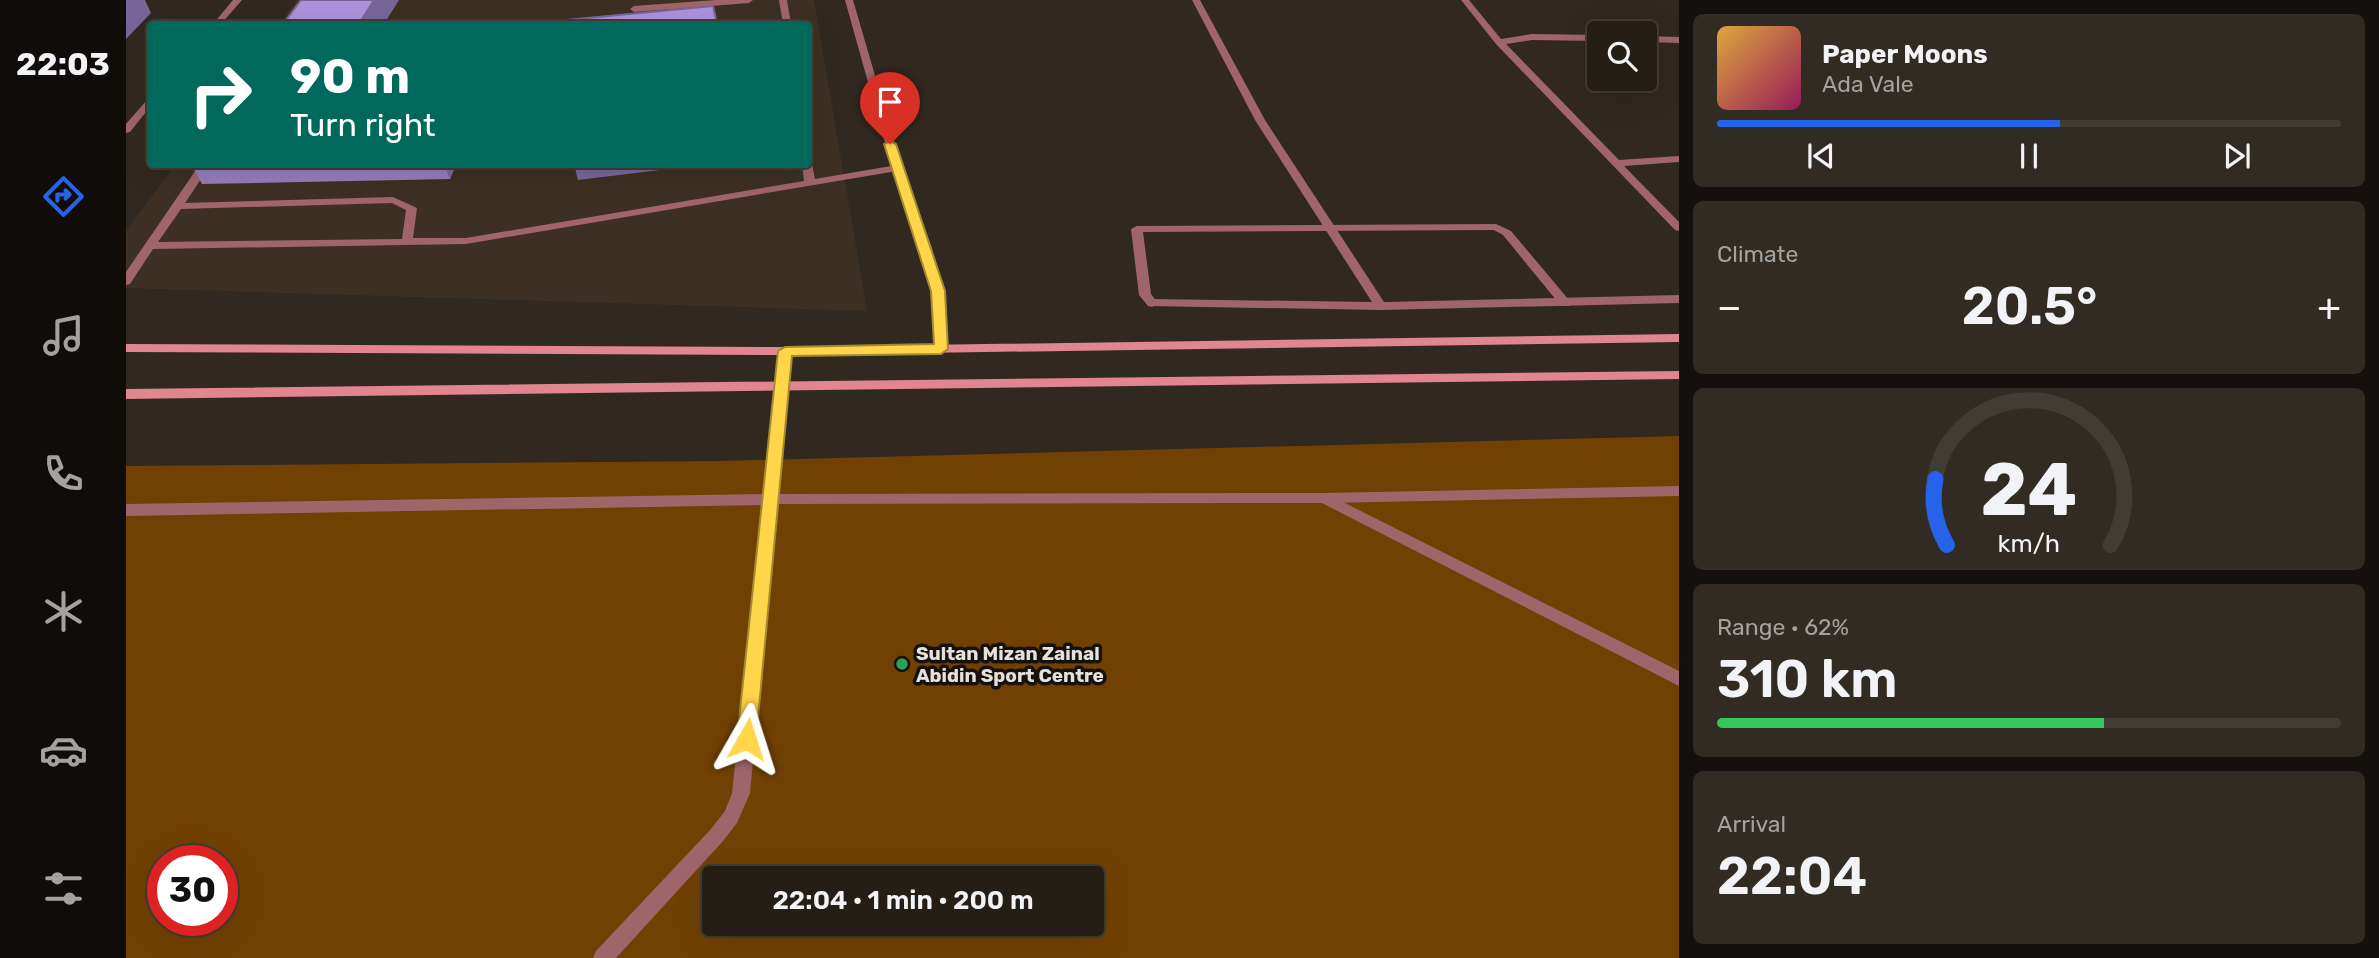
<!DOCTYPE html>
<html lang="en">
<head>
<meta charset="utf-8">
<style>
	body { margin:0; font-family:Rubik,sans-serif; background:#312b24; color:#f1f3f6; height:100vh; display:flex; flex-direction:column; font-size:26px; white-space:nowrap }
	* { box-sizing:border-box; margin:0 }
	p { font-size:23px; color:#a3a2a1 }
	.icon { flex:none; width:38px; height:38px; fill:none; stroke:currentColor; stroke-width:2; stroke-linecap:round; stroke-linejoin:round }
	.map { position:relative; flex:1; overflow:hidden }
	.drawer { display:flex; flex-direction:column; gap:14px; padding:14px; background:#14100d; width:700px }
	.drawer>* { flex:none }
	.banner { position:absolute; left:21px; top:21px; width:665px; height:147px; border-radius:7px; box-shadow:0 7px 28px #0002,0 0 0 2px #423c36; background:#00695c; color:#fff; overflow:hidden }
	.tools { position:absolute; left:1461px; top:21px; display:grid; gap:14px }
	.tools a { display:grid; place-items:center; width:70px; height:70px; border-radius:7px; background:#251e17; box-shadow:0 7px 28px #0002,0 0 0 2px #423c36; font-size:35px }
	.speed { position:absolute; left:21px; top:845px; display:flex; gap:14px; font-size:35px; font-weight:700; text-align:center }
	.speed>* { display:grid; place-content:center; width:91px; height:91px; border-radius:50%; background:#251e17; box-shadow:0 7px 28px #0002,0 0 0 2px #423c36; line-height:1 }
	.speed .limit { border:10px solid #d22; background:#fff; color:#111 }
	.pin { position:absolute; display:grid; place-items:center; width:60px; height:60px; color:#fff; margin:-72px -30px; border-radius:50% 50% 50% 0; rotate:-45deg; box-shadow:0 0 7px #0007 }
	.pin .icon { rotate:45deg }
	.me { position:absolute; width:77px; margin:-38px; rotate:6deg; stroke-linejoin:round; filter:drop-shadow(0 0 5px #0008) }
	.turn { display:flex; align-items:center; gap:24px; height:147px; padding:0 28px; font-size:32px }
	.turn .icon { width:91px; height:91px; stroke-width:2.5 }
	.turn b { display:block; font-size:49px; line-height:60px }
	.big { font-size:52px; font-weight:600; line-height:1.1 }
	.drawer .card { flex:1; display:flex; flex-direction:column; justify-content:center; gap:10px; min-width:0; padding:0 24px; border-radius:10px; background:#312b24 }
	.drawer .dial { align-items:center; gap:0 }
	.dial svg { height:182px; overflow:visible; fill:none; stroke:#423c36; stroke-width:7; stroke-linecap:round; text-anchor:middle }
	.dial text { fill:#f1f3f6; stroke:none }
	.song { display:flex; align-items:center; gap:21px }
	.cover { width:84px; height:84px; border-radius:10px; background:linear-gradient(135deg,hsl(40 70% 55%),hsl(330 70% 35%)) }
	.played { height:7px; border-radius:4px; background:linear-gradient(90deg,#2563eb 55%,#423c36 55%) }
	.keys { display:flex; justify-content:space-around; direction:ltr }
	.heat { display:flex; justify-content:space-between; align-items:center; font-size:38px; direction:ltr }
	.charge { height:10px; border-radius:5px; background:linear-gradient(90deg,#34c759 62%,#423c36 0) }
	.trip { position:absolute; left:576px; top:866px; width:402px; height:70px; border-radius:7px; background:#251e17; box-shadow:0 7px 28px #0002,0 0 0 2px #423c36; font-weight:600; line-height:70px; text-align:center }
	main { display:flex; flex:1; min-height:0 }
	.tab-bar { display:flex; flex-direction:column; width:126px; justify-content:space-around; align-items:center; background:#0f0c09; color:#a3a2a1 }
	.tab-bar .icon { width:49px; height:49px }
	.tab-bar .current { color:#2563eb }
	.tab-bar b { font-size:32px; color:#f1f3f6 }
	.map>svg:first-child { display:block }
	.built { fill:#3d3022 }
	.green { fill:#714103; fill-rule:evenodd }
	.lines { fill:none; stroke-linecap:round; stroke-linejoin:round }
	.lane { fill:#9f656a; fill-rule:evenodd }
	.street { fill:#9f656a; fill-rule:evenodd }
	.secondary { fill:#e1858f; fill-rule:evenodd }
	.wall { fill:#947ebb }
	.shaded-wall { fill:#786699 }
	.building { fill:#ac92da; stroke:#786699; stroke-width:2 }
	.route { fill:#ffd54a; stroke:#a68a30; stroke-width:2 }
	.leisure-dot { fill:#2e9e5b; stroke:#16110e; stroke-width:2.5 }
	.labels { text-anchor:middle; stroke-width:7; stroke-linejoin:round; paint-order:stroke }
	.poi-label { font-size:19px; font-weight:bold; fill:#e7e1db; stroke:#16110e; text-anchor:start }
</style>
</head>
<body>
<main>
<nav class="tab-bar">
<b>22:03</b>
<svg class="icon current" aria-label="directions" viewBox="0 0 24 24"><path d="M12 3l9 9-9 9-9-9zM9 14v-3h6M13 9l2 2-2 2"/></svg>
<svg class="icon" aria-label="music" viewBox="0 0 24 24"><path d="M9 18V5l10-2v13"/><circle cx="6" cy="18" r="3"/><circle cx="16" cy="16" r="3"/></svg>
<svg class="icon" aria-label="phone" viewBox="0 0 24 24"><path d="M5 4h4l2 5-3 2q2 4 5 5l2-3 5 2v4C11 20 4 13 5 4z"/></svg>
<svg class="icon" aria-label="climate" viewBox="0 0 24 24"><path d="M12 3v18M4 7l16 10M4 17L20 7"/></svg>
<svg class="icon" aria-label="car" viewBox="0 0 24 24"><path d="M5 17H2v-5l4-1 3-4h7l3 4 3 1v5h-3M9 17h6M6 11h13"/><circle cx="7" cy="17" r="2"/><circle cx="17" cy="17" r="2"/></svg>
<svg class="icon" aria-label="filters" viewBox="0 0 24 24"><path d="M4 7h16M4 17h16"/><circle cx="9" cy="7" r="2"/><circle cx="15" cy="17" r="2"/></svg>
</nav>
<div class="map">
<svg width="1553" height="958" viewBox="0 0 1553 958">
	<rect width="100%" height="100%" fill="#31281f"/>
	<path class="built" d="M171,0h517l53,311 -741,-23v-57l49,-66 633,-1v-140h-529z"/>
	<path class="green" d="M1553,436v522h-1553v-492l594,-5zM37,861h59v59h-59zM588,878h378v46h-378z"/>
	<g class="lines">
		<path class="lane" d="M107,0h9l-21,24h-8z
			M590,0h37l-4,3 -115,9 -4,-3 4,-3z
			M653,0h8l4,24h-8z
			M24,99v8l-20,25 -4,1v-9l21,-24z
			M682,161l4,3 3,15 82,-14 5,3 -5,3 -431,73 -313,5 -23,35 -4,1v-13l74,-108h11l-26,39 208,-6 24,11 -4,30h53l338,-57 -2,-17h6zM266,203l14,7 -4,29 -244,3 23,-33z
			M1370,224l15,7 58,69 2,3 -2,3h-8l-58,-71 -9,-5 -351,2 8,62 7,9 -6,4 -4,-1 -9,-11 -8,-66 6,-3z
			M1199,493l354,178v15l-359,-184 -2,-4 2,-4z"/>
		<path class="street" d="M719,0h8l49,168 29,77 13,46 3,58 -2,3h-8l-2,-3 -3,-58 -13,-46 -27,-77z
			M1066,0h8l65,120 119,182 295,-7v8l-298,7 -233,-4 -2,-3 2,-3 4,-1 220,3 -117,-182z
			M1335,0h8l32,39 31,-5 68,1v6l-68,-1 -26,4 113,116 60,-4v6l-55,4 55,56v9l-4,-1 -179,-186z
			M1519,36l34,1v6l-34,-1z
			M659,347l6,4 -13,143 547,-1 354,-7v10l-354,7 -548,1 -27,289 -13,30 -14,18 -107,117h-23l3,-7 115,-122 14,-18 7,-18 31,-288 -637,11v-12l638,-10 15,-143z"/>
		<path class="secondary" d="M1553,334v8l-894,13 -659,-3v-8l659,3z
			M1553,371v8l-1553,20v-10z"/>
	</g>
	<path class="wall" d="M65,164h265l-6,15 -248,5z"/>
	<path class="shaded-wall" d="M0,0h19l6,13 -25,26z
		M248,0h25l-15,24h-25z
		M318,164h12l-6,15z
		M448,164h135l-131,16z"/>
	<path class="building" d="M175,0h73l-15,24h-76z
		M587,6l4,18h-150v-4z"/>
	<path class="route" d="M764,141l6,3 49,147 3,58 -7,5 -149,2 -36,383 -3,6 -6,3 -7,-3 -3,-6 41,-388 7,-4 149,-3 -3,-53 -47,-147z"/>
	<circle class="leisure-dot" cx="776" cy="664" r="7"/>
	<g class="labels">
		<g class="poi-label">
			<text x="790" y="660">Sultan Mizan Zainal<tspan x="790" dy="22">Abidin Sport Centre</tspan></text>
		</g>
	</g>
</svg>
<div class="tools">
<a><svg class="icon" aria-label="search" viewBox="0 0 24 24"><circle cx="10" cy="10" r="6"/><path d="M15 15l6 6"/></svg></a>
</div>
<div class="speed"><div class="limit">30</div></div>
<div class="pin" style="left:764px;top:144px;background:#d93025"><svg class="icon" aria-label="arrive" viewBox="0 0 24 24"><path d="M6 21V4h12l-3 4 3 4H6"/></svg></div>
<svg class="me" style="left:621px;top:739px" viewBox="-20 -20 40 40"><path d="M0-17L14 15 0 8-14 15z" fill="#ffd54a" stroke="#fff" stroke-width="4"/></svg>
<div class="trip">22:04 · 1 min · 200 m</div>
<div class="banner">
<div class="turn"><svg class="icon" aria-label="right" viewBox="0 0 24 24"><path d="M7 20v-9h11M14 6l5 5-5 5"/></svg><div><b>90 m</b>Turn right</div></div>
</div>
</div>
<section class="drawer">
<div class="card">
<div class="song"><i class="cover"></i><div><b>Paper Moons</b><p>Ada Vale</p></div></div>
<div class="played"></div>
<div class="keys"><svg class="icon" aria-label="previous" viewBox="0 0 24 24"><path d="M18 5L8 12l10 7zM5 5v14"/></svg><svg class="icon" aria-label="pause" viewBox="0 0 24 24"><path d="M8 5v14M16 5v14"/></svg><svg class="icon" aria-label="next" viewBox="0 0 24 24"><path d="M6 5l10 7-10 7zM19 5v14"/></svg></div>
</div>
<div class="card"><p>Climate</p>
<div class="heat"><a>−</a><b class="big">20.5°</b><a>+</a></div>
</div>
<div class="card dial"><svg viewBox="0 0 100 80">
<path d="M14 69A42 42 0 1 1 86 69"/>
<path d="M14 69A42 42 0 0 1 9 40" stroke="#2563eb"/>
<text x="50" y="56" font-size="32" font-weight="700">24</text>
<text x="50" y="72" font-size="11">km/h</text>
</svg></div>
<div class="card"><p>Range · 62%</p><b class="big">310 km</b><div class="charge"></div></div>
<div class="card"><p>Arrival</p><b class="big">22:04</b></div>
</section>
</main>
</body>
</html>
